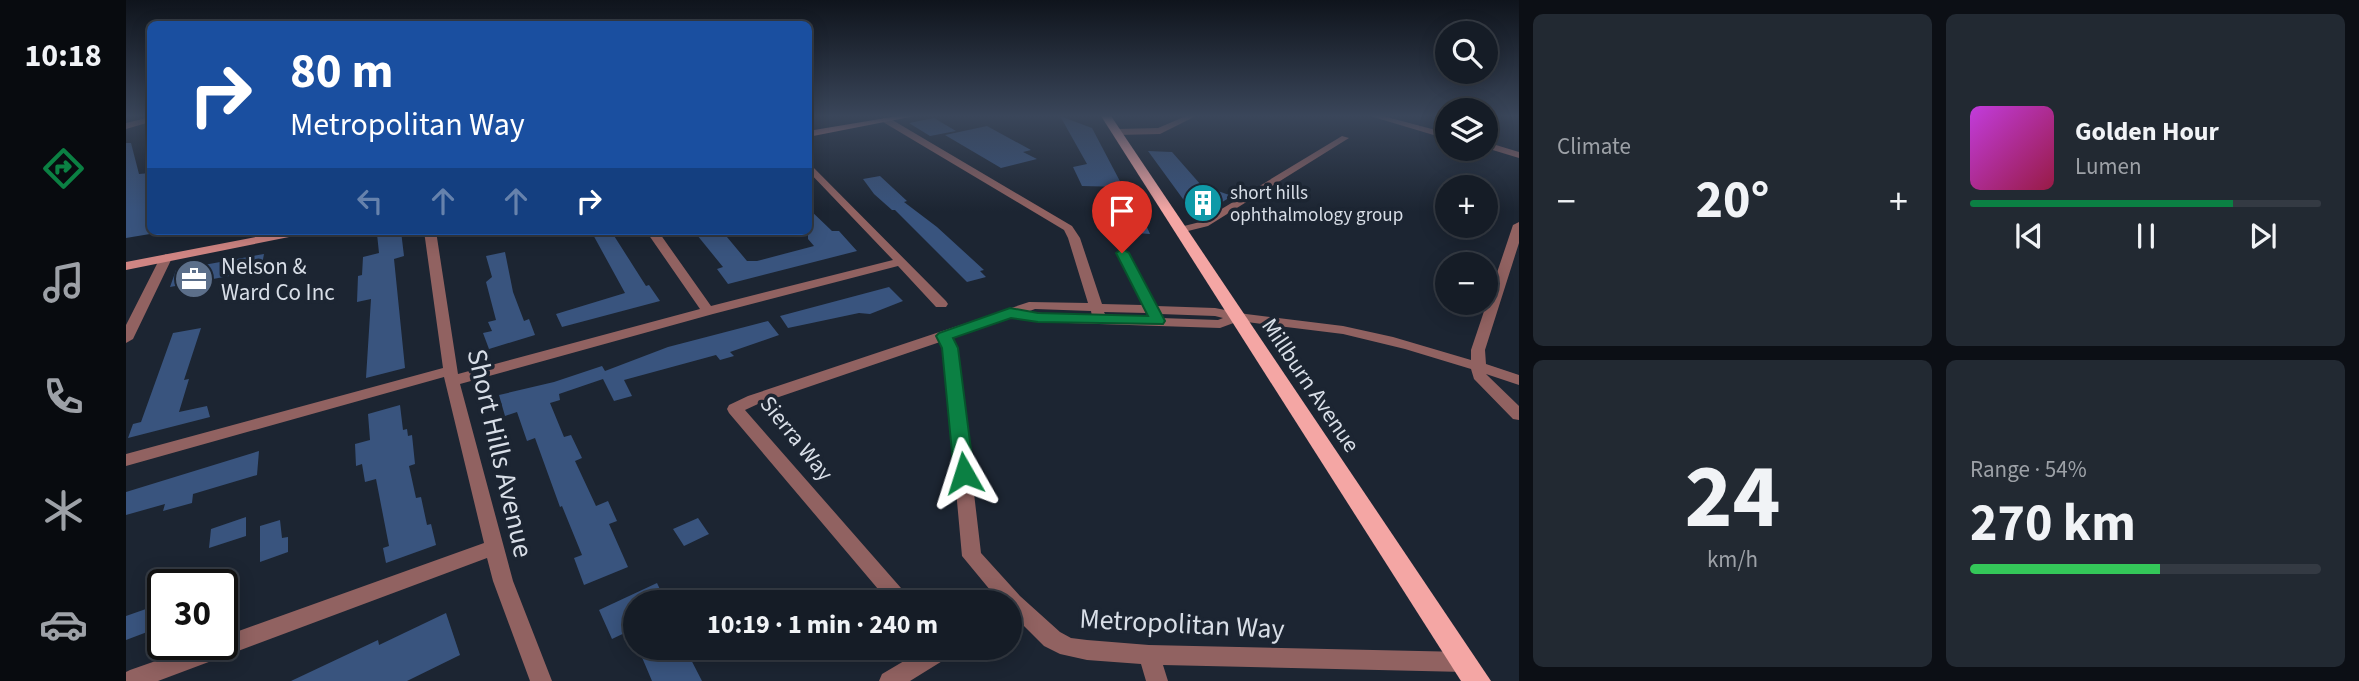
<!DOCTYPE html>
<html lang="en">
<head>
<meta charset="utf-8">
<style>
	body { margin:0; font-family:"Source Sans 3",sans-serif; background:#222932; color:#f1f3f6; height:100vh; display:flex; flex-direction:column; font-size:26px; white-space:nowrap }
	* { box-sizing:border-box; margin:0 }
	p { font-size:23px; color:#9da1a7 }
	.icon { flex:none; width:38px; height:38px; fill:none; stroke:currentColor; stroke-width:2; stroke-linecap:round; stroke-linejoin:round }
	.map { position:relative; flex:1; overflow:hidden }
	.panel { display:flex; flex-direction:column; gap:14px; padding:14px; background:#0c0f15; width:840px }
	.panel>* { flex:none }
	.top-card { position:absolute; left:21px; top:21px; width:665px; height:214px; border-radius:10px; box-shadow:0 4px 18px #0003,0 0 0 2px #343a43; background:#1a4fa0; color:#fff; overflow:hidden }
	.controls { position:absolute; left:1309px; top:21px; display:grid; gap:14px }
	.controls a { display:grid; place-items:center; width:63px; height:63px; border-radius:50%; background:#151c26; box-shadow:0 4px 18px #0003,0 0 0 2px #343a43; font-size:35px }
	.speed { position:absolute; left:21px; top:569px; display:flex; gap:14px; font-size:35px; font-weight:700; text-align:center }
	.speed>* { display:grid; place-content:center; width:91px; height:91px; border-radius:50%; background:#151c26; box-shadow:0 4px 18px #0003,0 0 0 2px #343a43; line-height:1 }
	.speed .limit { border:4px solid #111; border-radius:10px; background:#fff; color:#111 }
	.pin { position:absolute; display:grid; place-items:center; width:60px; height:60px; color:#fff; margin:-72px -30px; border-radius:50% 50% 50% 0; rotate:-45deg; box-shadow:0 0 7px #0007 }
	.pin .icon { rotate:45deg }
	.me { position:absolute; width:77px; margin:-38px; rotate:354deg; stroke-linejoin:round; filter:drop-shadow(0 0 5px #0008) }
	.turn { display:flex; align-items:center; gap:24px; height:147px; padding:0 28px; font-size:32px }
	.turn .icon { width:91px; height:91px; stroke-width:2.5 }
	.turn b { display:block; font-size:49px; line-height:60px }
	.lanes { display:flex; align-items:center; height:66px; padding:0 28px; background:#0003; justify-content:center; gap:35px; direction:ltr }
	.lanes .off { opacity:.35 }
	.big { font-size:52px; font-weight:700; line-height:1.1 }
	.panel .widget { flex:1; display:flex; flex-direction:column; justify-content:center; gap:10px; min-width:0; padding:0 24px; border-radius:10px; background:#222932 }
	.panel .dial { align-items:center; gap:0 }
	.dial b { font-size:91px; line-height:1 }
	.song { display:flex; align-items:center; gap:21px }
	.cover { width:84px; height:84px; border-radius:10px; background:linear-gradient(135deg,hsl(290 70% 55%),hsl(340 70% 35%)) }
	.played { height:7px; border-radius:4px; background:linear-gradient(90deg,#0b8043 75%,#343a43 75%) }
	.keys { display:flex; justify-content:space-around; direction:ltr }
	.heat { display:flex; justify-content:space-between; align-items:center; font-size:38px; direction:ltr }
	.charge { height:10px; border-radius:5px; background:linear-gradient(90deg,#34c759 54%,#343a43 0) }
	.panel .tiles { flex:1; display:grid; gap:14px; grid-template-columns:repeat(2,1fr) }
	.trip { position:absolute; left:497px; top:590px; width:399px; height:70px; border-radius:35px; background:#151c26; box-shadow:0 4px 18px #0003,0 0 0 2px #343a43; font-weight:700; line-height:70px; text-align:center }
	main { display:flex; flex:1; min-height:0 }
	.tab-bar { display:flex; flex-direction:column; width:126px; justify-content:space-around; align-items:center; background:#080b0f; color:#9da1a7 }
	.tab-bar .icon { width:49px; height:49px }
	.tab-bar .active { color:#0b8043 }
	.tab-bar b { font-size:32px; color:#f1f3f6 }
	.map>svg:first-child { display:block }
	.building { fill:#39547e }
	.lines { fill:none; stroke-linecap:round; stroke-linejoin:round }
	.street { fill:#916261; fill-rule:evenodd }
	.secondary { fill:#cf8583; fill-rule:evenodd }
	.primary { fill:#f4a6a4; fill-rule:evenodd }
	.route { fill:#0b8043; stroke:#07532c; stroke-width:2 }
	.labels { text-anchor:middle; stroke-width:7; stroke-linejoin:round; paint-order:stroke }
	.far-poi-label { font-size:19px; fill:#d8dee7; stroke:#1c2532; text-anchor:start }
	.poi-label { font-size:23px; fill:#d8dee7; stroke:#1c2532; text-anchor:start }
	.street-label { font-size:23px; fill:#d8dee7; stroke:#1c2532 }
	.near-street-label { font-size:28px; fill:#d8dee7; stroke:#1c2532 }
</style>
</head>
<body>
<main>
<nav class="tab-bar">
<b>10:18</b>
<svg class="icon active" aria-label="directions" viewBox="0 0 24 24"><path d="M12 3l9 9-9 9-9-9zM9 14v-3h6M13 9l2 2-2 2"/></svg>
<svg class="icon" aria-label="music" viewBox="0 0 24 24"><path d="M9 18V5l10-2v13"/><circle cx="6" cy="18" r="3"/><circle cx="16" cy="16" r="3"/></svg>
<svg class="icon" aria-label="phone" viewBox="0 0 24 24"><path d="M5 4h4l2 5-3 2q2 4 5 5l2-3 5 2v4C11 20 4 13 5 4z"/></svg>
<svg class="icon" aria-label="climate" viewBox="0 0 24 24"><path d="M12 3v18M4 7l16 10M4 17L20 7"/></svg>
<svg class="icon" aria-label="car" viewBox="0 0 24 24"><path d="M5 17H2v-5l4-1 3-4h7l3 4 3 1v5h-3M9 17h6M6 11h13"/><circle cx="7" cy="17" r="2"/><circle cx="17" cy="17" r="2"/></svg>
</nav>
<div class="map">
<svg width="1393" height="681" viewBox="0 0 1393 681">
	<rect width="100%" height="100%" fill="#1c2532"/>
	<path class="building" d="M934,116l32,12 31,59 -41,-1 -9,-19 14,-3z
		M808,118l22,13 -26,5 -21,-13z
		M861,126l44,24 -8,2 14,7 -36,9 -56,-33z
		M0,143h5l8,31 11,-1v61l-24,4z
		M1022,151l24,1 29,33 31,11 -29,18 -12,-4z
		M754,176l27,25 -3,1 33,25 47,43 -4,1 6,6 -19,5 -72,-72h-3l-18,-16 -11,-15z
		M682,208l24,23h7l18,20 -129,33 -11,-15 6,-2 -26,-32 4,-1 -3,-3h24l25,30h10l57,-15 -6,-7z
		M1003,210l12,4 9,20 -14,-1 -27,-11z
		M275,231l3,25 -10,3 11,109 -39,10 5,-79 -14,3 1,-26 4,-1 1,-18 16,-4 -2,-19z
		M465,231h20l35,55 3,-1 11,16 -98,26 -6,-13 69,-21z
		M379,252l8,40 11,29 5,-2 6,16 -46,14 -6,-16 9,-2 -4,-9 8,-2 -10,-38 6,-5 -6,-21z
		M138,254l-3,16 -91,17 6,-17z
		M763,287l14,14 -33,13 -11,-1 -71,15 -8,-12z
		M642,321l11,14 -49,17 4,4 -14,4 -4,-5 -92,25 8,16 -18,5 -11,-22 -44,15 1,6 -10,3 14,34 7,-2 11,23 -7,3 21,45 12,-5 9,20 -8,3 19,43 -44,18 -10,-27 8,-3 -20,-49 -2,1 -25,-69 -8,3 -10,-29 -12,4 -6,-21 55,-13 48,-16 3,5 63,-24z
		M75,328l-17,52 5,-1 -10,33 28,-6 3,11 -82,21 5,-14 8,-2 32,-89z
		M274,405l3,25 4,-1 1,7 4,-1 3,29 -6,2 7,32 5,-1 6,28 4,-1 5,21 -50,18 -3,-15 6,-2 -13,-67 -11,3 -3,-18 -6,2 -1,-22 15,-4 -2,-26z
		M133,451l-2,24 -64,19 -1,9 -29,8 2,-7 -39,11v-23z
		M120,517v19l-37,12 2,-19z
		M572,518l11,16 -25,12 -11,-17z
		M154,520l2,18 6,-1v15l-28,10v-36z
		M113,577l-1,22 -16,6v-22z
		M531,583l9,19h-31v26l-23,11 -13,-29z
		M37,603v23l-37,14v-24z
		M320,613l14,42 -53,26h-116l87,-41 1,5z
		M512,648h47l17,33h-50z"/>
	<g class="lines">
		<path class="street" d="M1060,116h10l-36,18 -43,1 -4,-3 4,-3 41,-1z
			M1244,116h13l64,17v6z
			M24,117v5l-24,7v-6z
			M757,118h6l183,108 8,12 22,66 40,1 -26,-52 6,-4 6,4 28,53 59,2 31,6 97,12 50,11 78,23v-10l42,-125 6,-3v21l-34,107 1,14 33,11v10l-33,-11 33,32v14l-6,-1 -39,-40 -3,-10 -66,-20 -62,-15 -104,-13 -19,7 -182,-6 -26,-5 -60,21 5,10 24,205 39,43 40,36 11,6 16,2 62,5 316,7 8,3 3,7 -3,7 -8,3 -302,-7 5,16h-22l-5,-17 -54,-4 -27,-6 -16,-8 -34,-34v-10h-10l-38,-46 -19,-208 -3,-6 -182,62 -13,6 163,186 3,6h-22l-160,-189 -2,-4 2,-4 19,-9 281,-94 59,1 -20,-65 -4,-8 -181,-108zM909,309l56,2 1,5 -65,-4zM978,312l42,1 3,5 -43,-2zM1034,314l55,2 8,2 -5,2 -57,-2z
			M1216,136l7,2 -141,88 -28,7 -6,-3 2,-2 24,-6z
			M1360,142l33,10v6l-33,-10z
			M682,162l138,139 2,3 -2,3h-10l-38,-41 -185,48 -253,70 53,197 39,100h-22l-37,-100 -6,-23 -329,123h-32v-9l4,-2 74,-26h18v-7l262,-94 -40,-166 -318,89v-12l317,-86 -19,-137h12l22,143 242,-65 -54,-78h12l53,75 182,-46 -85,-89z
			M40,254l6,4 -39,81 -7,4v-18l34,-67z
			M800,648h29l-3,7 -42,26h-31l3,-7z"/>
		<path class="secondary" d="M772,116h17l-107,21v-6z
			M161,231h23l-6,3 -178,36v-8z"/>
		<path class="primary" d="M975,116h10l380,565h-30z"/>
	</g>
	<linearGradient id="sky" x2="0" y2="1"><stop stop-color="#0f141c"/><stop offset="0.55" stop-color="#3a465a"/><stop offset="1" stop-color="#3a465a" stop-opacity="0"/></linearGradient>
	<rect width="1393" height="211" fill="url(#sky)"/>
	<path class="route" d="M996,249l7,4 36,68 -2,3 -125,-2 -27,-4 -58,20 5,10 16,125 -3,5h-14l-3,-5 -12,-125 -6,-12 3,-3 71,-25 28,5 110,3 -32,-63z"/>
	<defs>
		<symbol id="building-disc" viewBox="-11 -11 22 22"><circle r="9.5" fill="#0f9aa8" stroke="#1c2532"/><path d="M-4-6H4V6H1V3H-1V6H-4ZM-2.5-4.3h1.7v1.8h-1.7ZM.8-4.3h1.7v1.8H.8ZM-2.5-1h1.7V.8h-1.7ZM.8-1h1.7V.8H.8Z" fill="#fff"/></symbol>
		<symbol id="office-disc" viewBox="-11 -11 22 22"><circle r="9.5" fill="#5c6f8a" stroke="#1c2532"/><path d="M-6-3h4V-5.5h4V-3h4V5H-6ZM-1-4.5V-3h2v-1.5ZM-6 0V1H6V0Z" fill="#fff"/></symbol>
	</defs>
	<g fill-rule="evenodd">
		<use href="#building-disc" x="1055" y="181" width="44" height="44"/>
		<use href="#office-disc" x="46" y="257" width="44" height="44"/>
	</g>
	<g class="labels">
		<g class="far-poi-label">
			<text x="1104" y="199">short hills<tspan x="1104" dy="22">ophthalmology group</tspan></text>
		</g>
		<g class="poi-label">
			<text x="95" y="274">Nelson &amp;<tspan x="95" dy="26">Ward Co Inc</tspan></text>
		</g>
		<g class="street-label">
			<text transform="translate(1185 385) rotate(56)" y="8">Millburn Avenue</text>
			<text transform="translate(671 438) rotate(51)" y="8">Sierra Way</text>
		</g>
		<g class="near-street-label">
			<text transform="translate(375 453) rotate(77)" y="10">Short Hills Avenue</text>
			<text transform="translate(1056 623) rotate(3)" y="10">Metropolitan Way</text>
		</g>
	</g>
</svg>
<div class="controls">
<a><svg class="icon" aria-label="search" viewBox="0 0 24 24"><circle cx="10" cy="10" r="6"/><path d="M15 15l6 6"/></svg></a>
<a><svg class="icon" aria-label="layers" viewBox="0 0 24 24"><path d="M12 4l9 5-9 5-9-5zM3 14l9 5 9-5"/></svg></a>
<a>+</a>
<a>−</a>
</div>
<div class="speed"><div class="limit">30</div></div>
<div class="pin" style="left:996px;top:253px;background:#d93025"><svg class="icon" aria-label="arrive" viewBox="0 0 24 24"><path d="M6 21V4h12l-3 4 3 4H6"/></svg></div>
<svg class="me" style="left:838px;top:473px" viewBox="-20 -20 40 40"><path d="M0-17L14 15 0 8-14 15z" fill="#0b8043" stroke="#fff" stroke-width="4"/></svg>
<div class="trip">10:19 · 1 min · 240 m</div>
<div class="top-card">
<div class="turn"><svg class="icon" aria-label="right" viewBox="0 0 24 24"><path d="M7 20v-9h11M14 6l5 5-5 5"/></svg><div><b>80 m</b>Metropolitan Way</div></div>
<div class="lanes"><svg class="icon off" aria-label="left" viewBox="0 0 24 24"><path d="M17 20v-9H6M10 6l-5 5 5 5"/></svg><svg class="icon off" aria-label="ahead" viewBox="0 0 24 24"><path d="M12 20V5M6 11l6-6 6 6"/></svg><svg class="icon off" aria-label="ahead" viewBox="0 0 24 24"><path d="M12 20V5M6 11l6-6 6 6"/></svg><svg class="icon" aria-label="right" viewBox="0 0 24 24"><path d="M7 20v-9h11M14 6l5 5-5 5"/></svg></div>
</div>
</div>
<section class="panel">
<div class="tiles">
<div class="widget"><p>Climate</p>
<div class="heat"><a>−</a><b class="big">20°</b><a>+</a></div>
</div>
<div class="widget">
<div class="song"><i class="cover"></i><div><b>Golden Hour</b><p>Lumen</p></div></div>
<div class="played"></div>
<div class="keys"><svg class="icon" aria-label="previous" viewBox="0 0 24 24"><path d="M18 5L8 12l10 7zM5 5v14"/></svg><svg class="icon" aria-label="pause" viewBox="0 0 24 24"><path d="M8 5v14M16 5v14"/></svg><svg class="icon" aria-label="next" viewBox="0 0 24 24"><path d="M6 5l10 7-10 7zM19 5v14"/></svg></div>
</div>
<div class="widget dial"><b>24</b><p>km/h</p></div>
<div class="widget"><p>Range · 54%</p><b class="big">270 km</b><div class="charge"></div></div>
</div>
</section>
</main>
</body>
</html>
